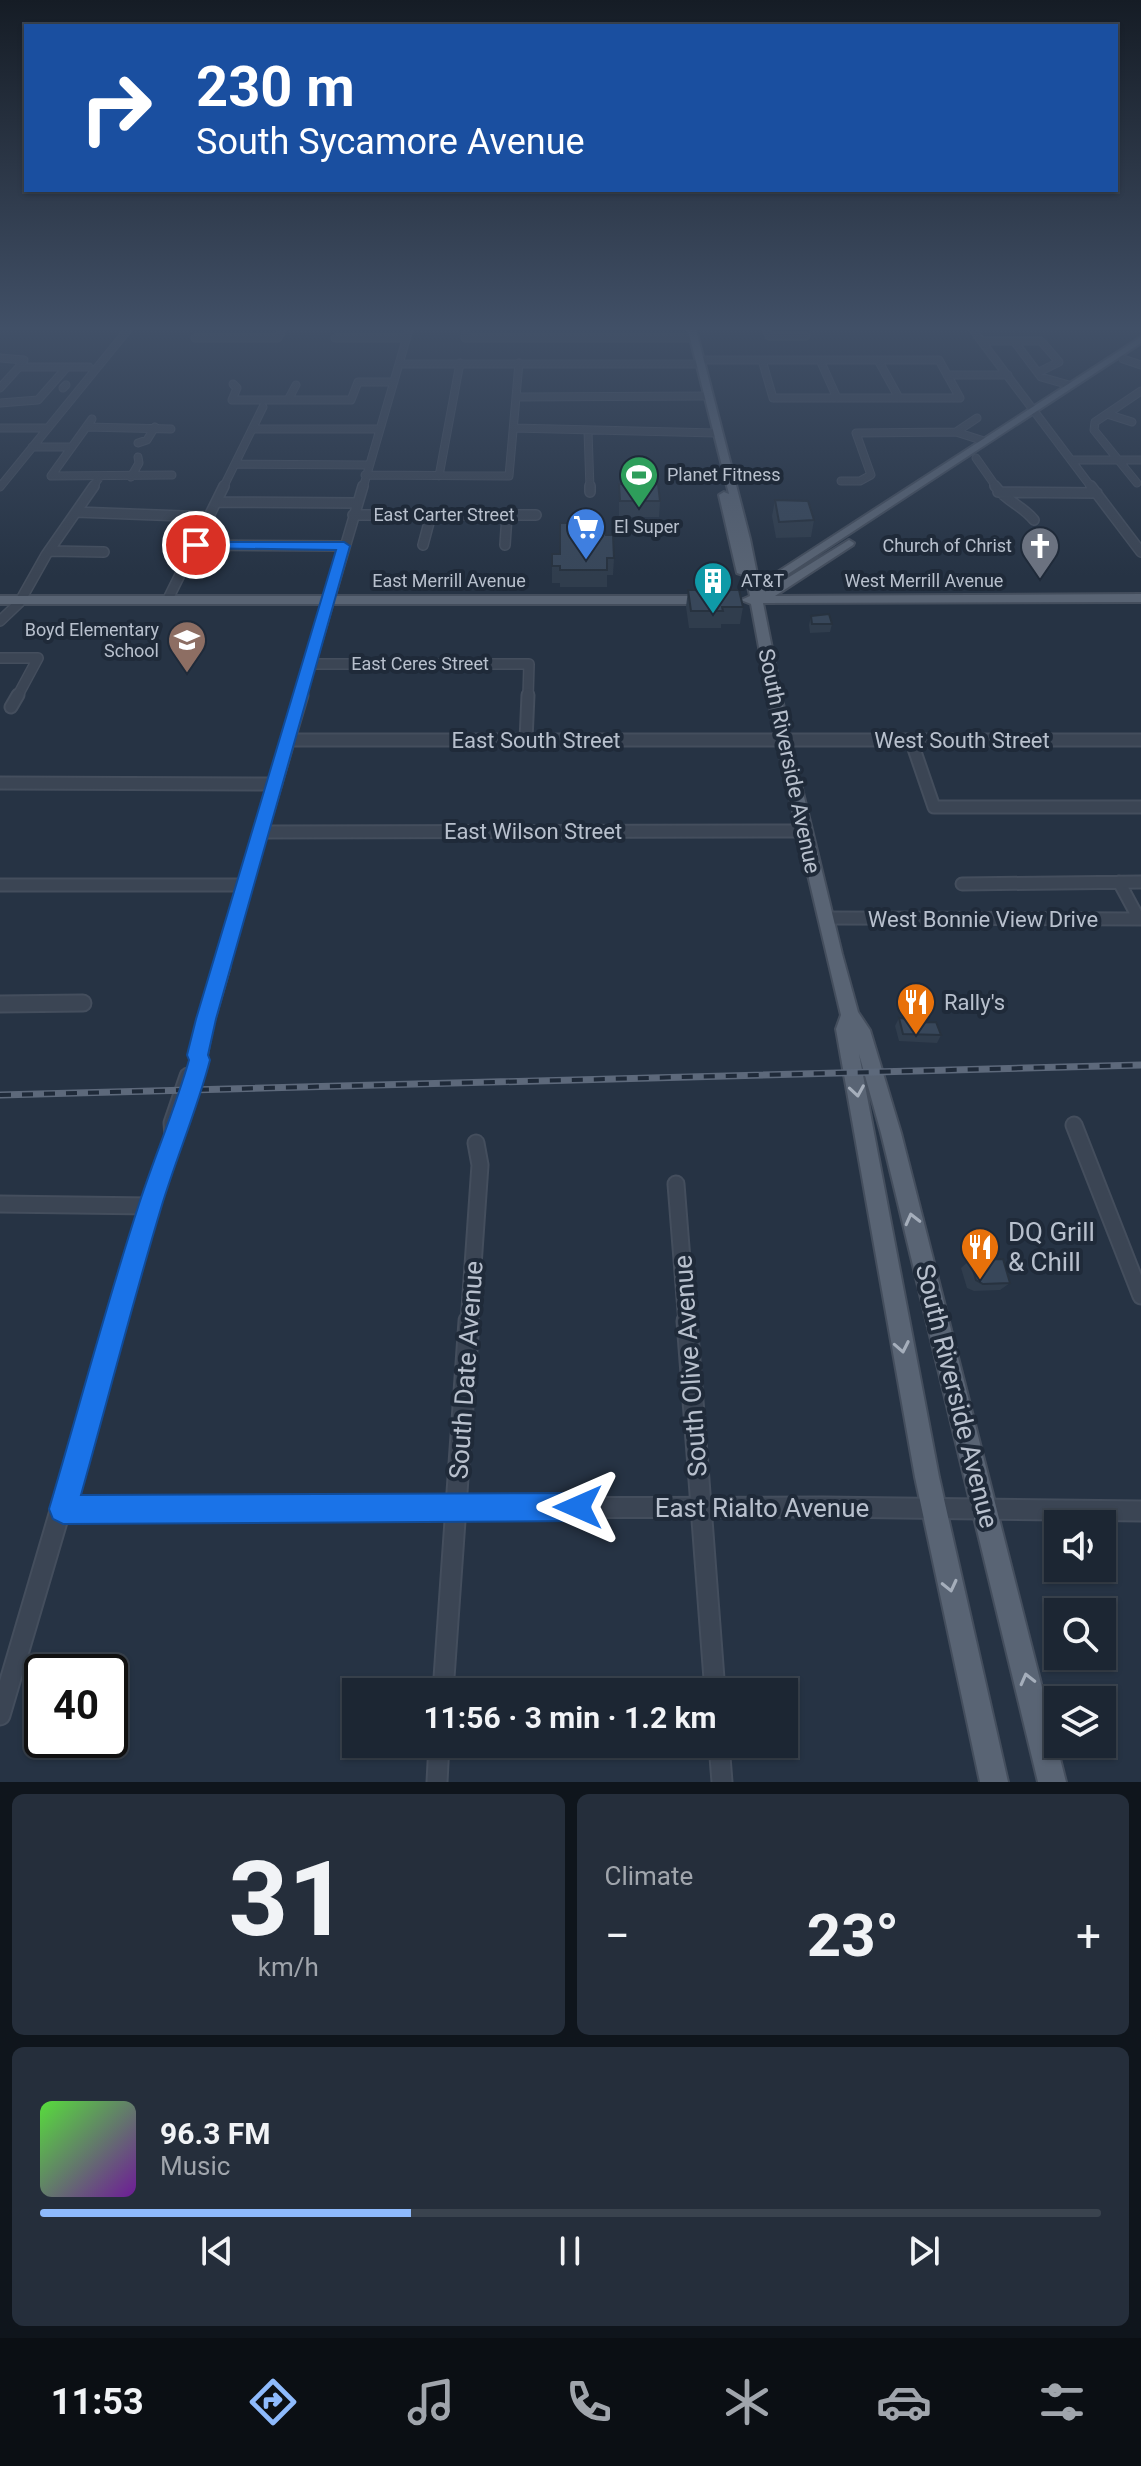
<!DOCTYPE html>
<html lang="en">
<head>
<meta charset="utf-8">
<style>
	body { margin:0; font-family:Roboto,sans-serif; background:#252e3b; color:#f1f3f6; height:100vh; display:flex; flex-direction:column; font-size:30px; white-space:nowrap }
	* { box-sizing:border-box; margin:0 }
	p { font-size:26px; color:#a0a5ac }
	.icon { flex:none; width:44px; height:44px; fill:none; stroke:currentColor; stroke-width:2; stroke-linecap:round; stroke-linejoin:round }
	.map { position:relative; height:1782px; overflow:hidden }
	.side { display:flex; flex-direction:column; gap:12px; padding:12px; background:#0f151c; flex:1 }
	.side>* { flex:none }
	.guide { position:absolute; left:24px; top:24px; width:1094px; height:168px; border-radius:0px; box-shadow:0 2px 6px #0004,0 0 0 2px #3a434e; background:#1a4fa0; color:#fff; overflow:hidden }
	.buttons { position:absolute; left:1044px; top:1510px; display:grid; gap:16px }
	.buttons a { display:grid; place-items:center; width:72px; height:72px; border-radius:0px; background:#1c2633; box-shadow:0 2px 6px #0004,0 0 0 2px #3a434e; font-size:40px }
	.speed { position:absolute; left:24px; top:1654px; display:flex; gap:16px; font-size:40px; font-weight:700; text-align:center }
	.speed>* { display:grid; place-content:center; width:104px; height:104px; border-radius:50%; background:#1c2633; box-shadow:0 2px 6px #0004,0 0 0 2px #3a434e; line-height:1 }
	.speed .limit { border:4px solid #111; border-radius:12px; background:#fff; color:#111 }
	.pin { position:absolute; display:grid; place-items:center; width:68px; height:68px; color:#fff; margin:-34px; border:4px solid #fff; border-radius:50%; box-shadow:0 2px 8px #0007 }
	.me { position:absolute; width:88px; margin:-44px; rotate:270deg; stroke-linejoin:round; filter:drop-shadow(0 0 6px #0008) }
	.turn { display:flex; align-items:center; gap:28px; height:168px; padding:0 40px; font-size:36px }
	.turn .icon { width:104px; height:104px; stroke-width:2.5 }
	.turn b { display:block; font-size:56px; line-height:68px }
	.big { font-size:60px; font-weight:700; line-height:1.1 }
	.side .tile { flex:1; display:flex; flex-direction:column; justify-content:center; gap:12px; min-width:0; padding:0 28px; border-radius:12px; background:#252e3b }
	.side .dial { align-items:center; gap:0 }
	.dial b { font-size:104px; line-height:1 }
	.song { display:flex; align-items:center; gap:24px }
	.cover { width:96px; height:96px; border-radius:12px; background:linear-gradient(135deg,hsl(110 70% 55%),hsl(280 70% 35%)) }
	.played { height:8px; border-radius:4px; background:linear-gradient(90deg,#8ebafc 35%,#3a434e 35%) }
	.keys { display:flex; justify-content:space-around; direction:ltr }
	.heat { display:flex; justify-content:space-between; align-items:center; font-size:44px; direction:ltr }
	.side .tiles { flex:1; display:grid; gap:12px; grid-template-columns:1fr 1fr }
	.tile:last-child { grid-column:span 2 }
	.trip { position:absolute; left:342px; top:1678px; width:456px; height:80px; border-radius:0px; background:#1c2633; box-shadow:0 2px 6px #0004,0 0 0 2px #3a434e; font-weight:700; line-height:80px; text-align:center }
	.dock { display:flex; height:128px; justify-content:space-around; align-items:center; background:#0b0f14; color:#a0a5ac }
	.dock .icon { width:56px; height:56px }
	.dock .active { color:#8ebafc }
	.dock b { font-size:36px; color:#f1f3f6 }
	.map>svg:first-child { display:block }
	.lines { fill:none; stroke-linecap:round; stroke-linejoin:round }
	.minor-far4-casing { stroke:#444e5d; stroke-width:9 }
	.minor-far3-casing { stroke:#444e5d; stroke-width:12 }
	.minor-far2-casing { stroke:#444e5d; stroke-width:15 }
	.minor-far1-casing { stroke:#444e5d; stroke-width:19 }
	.minor-casing { stroke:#444e5d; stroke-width:23 }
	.major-casing { stroke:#444e5d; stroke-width:4 }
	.minor-far4 { stroke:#3b4554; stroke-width:7 }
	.minor-far3 { stroke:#3b4554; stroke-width:9 }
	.minor-far2 { stroke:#3b4554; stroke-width:11 }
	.minor-far1 { stroke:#3b4554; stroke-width:15 }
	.minor { stroke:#3b4554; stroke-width:19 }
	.major { fill:#596474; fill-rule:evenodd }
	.rail-casing { stroke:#5d697b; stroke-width:7 }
	.rail { stroke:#1f2a39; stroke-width:4; stroke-dasharray:11; stroke-linecap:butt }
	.wall { fill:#303d4d }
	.building { fill:#38475a; stroke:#27323f; stroke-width:2 }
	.oneway { stroke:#a5aebb }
	.route { fill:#1a73e8; stroke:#114b97; stroke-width:2 }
	.labels { text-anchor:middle; stroke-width:8; stroke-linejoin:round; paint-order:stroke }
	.far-poi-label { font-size:18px; fill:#b8c0cd; stroke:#1f2a39; text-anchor:start }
	.far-street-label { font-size:18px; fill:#b8c0cd; stroke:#1f2a39 }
	.street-label { font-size:22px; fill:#b8c0cd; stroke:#1f2a39 }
	.poi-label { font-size:22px; fill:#b8c0cd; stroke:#1f2a39; text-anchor:start }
	.near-poi-label { font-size:26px; fill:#b8c0cd; stroke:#1f2a39; text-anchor:start }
	.near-street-label { font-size:26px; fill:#b8c0cd; stroke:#1f2a39 }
</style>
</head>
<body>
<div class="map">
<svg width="1141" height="1782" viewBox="0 0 1141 1782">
	<rect width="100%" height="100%" fill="#263344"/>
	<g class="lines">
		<defs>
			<path id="minor-far4" d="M466,326l-1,12h229
				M764,326l5,10h37
				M970,326l122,162
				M195,338h83l6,-12
				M335,338h72
				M982,341h59l18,21 -20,10
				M1014,341l27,36 28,8
				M0,358l24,2 -5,7h48l-29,33 -38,3
				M1123,359l18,6
				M700,360h62
				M762,360h177l21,38h-187z
				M820,360l17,38
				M878,360l21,38
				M399,364h301
				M67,367h22
				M947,375h61
				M233,384l4,4 -5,12h119l7,-18h36
				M0,388l19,-21
				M63,388l3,-3
				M517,397l191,-1
				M288,400l8,-15
				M1107,414l25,8
				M92,419l-41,57 121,-1
				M86,427l85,2
				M0,428h48
				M514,428l202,5
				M252,429h128
				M588,431l2,57
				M956,432l28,9
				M138,443l9,-3 8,-13
				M32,447h39
				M976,458l21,30
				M1073,460h68
				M235,464l134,1
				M365,475l144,1 10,-113
				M439,476l21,-113
				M131,477l8,-14 -1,-6
				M841,481h19l11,-6 -15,-42 100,-1 21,-14
				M1137,483l-43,-53 1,-8 46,-31
				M0,487l131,-161
				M92,488l7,-10
				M223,488l40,-81
				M363,488l47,-162"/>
			<path id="minor-far3" d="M590,486v6
				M995,486c12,16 27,19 39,34
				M1091,486l50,66
				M998,492l99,1
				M217,502l139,1
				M76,512l134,5
				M353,515h183
				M196,545l148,1
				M423,545l8,-30
				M505,545l2,-30
				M51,551l53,1
				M168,599l56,-113
				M0,621l19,-18 27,-48 48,-69
				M0,658h38l-21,39
				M310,664h219l-1,33
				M301,697l62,-211"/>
			<path id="minor-far2" d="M11,707l7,-12
				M288,740h853
				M526,740l2,-45
				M911,740l23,67h207
				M0,783l276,1
				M262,832l542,-1
				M1119,882l20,37
				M962,884l179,-2
				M0,885h246
				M825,918l316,1
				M221,969l81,-274"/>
			<path id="minor-far1" d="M0,1004l83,-1
				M1074,1125l67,171
				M173,1136l-1,-13 16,-47
				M676,1184l11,139
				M0,1204l150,2
				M116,1323l34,-117 45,-127 10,-54 17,-58
				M469,1323l11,-158 -4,-22"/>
			<path id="minor" d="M687,1321l28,371
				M63,1509l760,-2 318,4
				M443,1692l26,-371
				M0,1715l116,-394
				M719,1744l3,38
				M437,1782l2,-38"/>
			<path id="major" d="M687,326h8l55,213 9,45 382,-247v6l-373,244 -3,5 84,-52 5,3 -1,2 -78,51 366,-2v8l-378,1 27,136 52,215 16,58 12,18 31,103 165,649h-28l-157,-649 -22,-79 80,423 69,305h-28l-65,-305 -79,-448 5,-14 -65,-276 -25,-135 -10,-4 9,-4 -4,-20 -9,-3 -18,-78 5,-3 5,2z
				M0,596h707l6,4 -6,4h-707z"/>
		</defs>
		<use href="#minor-far4" class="minor-far4-casing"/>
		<use href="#minor-far3" class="minor-far3-casing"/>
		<use href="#minor-far2" class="minor-far2-casing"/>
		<use href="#minor-far1" class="minor-far1-casing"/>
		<use href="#minor" class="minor-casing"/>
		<use href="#major" class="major-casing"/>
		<use href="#minor-far4" class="minor-far4"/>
		<use href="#minor-far3" class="minor-far3"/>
		<use href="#minor-far2" class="minor-far2"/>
		<use href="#minor-far1" class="minor-far1"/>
		<use href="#minor" class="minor"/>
		<use href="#major" class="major"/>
		<defs>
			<path id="rail" d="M0,1095l1141,-30"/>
		</defs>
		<use href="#rail" class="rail-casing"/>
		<use href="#rail" class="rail"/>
	</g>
	<path class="wall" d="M619,484l41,17 -1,16h-40z
		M775,500l39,20 -3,17 -35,1 -4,-22z
		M606,535l8,23 -1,17h-6v12h-47v-4h-8v-29h8z
		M688,590l55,17 -3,17h-19v4h-32l-3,-21z
		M811,616l21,8 -2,8 -20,1 -1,-8z
		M899,1018l12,5 30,12 -4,8 -38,-2 -4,-15z
		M970,1260l40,23 -10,7 -26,1 -7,-3 -6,-20z"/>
	<path class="building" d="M619,484h39l2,17h-40z
		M775,500l33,1 6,19 -35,2z
		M560,523h45l1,12h7l1,23h-7v12h-47v-4h-8v-12h8z
		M688,590h51l4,17h-21l1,4h-32z
		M829,614l3,10h-20l-1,-8z
		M899,1018l10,1 2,4 25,-1 5,13 -38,-1z
		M1003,1259l7,24 -27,1 -7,-4 -6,-20z"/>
	<defs><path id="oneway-chevron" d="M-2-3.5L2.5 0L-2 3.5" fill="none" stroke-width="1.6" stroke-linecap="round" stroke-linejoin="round" transform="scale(2)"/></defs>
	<g class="oneway">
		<use href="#oneway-chevron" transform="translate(857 1091) rotate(81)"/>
		<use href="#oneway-chevron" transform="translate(912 1219) rotate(-104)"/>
		<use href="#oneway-chevron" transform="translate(902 1347) rotate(79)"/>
		<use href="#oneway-chevron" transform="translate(950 1586) rotate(77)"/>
		<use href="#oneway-chevron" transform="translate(1027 1679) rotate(-104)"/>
	</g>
	<linearGradient id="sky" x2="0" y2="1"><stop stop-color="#151c25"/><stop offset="0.57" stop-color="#415067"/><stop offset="1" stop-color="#415067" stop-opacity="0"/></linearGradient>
	<rect width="1141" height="576" fill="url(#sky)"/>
	<path class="route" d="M196,542h148l6,4 -134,473 -8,36 2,5c-13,50 -33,96 -48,145 -29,96 -54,194 -81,290l497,-2 10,4 4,10 -4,10 -10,4 -515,3 -10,-5 -4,-10c30,-101 57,-204 90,-305 16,-49 36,-95 50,-144l-2,-5 9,-36 140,-469 -144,-2 -2,-3z"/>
	<defs>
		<symbol id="stadium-pin" viewBox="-11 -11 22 30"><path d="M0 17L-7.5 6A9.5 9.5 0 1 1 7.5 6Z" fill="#2e9e5b" stroke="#1f2a39"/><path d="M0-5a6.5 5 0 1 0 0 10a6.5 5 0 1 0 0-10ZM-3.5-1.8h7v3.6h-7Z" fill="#fff"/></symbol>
		<symbol id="supermarket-pin" viewBox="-11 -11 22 30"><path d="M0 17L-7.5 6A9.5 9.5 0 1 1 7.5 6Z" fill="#3f7fe0" stroke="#1f2a39"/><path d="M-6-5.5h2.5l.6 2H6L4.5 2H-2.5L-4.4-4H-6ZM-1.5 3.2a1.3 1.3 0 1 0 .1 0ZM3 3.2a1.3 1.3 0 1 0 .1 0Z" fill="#fff"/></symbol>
		<symbol id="church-pin" viewBox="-11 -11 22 30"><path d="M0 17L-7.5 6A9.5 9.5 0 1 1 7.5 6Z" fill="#6b7280" stroke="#1f2a39"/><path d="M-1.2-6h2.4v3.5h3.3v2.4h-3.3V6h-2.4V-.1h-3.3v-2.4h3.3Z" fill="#fff"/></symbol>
		<symbol id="building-pin" viewBox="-11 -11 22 30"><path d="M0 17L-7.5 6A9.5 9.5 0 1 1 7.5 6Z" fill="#0f9aa8" stroke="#1f2a39"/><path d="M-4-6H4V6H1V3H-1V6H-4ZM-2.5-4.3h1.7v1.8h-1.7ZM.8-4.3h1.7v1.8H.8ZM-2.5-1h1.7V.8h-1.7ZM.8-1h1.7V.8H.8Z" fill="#fff"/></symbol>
		<symbol id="school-pin" viewBox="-11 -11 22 30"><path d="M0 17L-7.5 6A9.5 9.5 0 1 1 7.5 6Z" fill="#8d6e63" stroke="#1f2a39"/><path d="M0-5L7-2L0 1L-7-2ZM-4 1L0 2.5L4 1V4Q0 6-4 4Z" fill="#fff"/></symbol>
		<symbol id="restaurant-pin" viewBox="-11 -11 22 30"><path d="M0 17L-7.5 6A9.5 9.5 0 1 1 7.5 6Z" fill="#e8710a" stroke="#1f2a39"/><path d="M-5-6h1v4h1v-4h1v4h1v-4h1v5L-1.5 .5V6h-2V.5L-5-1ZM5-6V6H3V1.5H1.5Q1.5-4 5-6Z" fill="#fff"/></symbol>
	</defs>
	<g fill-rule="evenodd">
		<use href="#stadium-pin" x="617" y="453" width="44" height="60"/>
		<use href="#supermarket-pin" x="564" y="505" width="44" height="60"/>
		<use href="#church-pin" x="1018" y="524" width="44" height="60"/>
		<use href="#building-pin" x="691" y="559" width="44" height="60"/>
		<use href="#school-pin" x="165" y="618" width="44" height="60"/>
		<use href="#restaurant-pin" x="894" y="980" width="44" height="60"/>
		<use href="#restaurant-pin" x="958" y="1225" width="44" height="60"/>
	</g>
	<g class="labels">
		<g class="far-poi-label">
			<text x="667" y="481">Planet Fitness</text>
			<text x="614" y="533">El Super</text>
			<text x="1012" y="552" text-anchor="end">Church of Christ</text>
			<text x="741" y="587">AT&amp;T</text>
			<text x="159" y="636" text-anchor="end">Boyd Elementary<tspan x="159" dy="21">School</tspan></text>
		</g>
		<g class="far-street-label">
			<text x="444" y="521">East Carter Street</text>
			<text x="449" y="587">East Merrill Avenue</text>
			<text x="924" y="587">West Merrill Avenue</text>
			<text x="420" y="670">East Ceres Street</text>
		</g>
		<g class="street-label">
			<text x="536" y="748">East South Street</text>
			<text x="962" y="748">West South Street</text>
			<text transform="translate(790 761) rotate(78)" y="8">South Riverside Avenue</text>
			<text x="533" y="839">East Wilson Street</text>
			<text x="983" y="927">West Bonnie View Drive</text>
		</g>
		<g class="poi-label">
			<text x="944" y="1010">Rally's</text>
		</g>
		<g class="near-poi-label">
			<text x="1008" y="1241">DQ Grill<tspan x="1008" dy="30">&amp; Chill</tspan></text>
		</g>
		<g class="near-street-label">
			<text transform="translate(690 1366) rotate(-94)" y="9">South Olive Avenue</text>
			<text transform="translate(466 1370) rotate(-86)" y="9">South Date Avenue</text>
			<text transform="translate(957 1396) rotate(76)" y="9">South Riverside Avenue</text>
			<text x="762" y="1517">East Rialto Avenue</text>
		</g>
	</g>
</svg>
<div class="buttons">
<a><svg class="icon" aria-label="sound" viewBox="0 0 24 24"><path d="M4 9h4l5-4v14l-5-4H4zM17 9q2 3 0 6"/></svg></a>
<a><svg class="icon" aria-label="search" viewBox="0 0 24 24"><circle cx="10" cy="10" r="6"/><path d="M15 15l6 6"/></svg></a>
<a><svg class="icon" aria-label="layers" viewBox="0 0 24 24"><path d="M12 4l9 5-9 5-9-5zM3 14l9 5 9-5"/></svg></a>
</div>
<div class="speed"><div class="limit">40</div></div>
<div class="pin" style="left:196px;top:545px;background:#d93025"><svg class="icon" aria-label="arrive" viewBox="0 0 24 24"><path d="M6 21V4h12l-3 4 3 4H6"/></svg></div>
<svg class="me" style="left:578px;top:1507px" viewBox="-20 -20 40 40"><path d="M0-17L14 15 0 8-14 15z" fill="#1a73e8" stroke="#fff" stroke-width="4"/></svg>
<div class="trip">11:56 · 3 min · 1.2 km</div>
<div class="guide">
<div class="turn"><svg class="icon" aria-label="right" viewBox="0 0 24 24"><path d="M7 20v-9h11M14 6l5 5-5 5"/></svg><div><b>230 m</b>South Sycamore Avenue</div></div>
</div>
</div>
<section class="side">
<div class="tiles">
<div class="tile dial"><b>31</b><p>km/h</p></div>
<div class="tile"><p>Climate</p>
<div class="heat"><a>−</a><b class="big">23°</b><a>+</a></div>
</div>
<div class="tile">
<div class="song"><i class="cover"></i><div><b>96.3 FM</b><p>Music</p></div></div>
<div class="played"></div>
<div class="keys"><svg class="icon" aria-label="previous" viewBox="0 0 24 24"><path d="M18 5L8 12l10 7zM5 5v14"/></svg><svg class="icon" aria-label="pause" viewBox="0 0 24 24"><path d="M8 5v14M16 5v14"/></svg><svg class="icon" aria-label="next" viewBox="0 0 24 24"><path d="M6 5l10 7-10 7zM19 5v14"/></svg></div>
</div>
</div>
</section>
<nav class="dock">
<b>11:53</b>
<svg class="icon active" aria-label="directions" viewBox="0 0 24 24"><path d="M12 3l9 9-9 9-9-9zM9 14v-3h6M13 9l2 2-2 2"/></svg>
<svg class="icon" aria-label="music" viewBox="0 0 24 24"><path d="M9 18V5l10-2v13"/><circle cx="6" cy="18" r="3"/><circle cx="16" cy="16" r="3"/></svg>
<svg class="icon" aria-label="phone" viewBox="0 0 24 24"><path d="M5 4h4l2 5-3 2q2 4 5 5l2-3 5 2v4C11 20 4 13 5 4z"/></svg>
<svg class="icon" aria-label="climate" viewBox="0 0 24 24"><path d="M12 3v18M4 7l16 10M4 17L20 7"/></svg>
<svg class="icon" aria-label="car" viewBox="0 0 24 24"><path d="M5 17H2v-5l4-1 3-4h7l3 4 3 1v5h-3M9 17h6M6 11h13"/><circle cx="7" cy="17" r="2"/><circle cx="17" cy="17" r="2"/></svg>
<svg class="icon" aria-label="filters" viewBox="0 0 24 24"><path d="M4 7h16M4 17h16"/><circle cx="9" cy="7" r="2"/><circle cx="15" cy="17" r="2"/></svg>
</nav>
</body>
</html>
